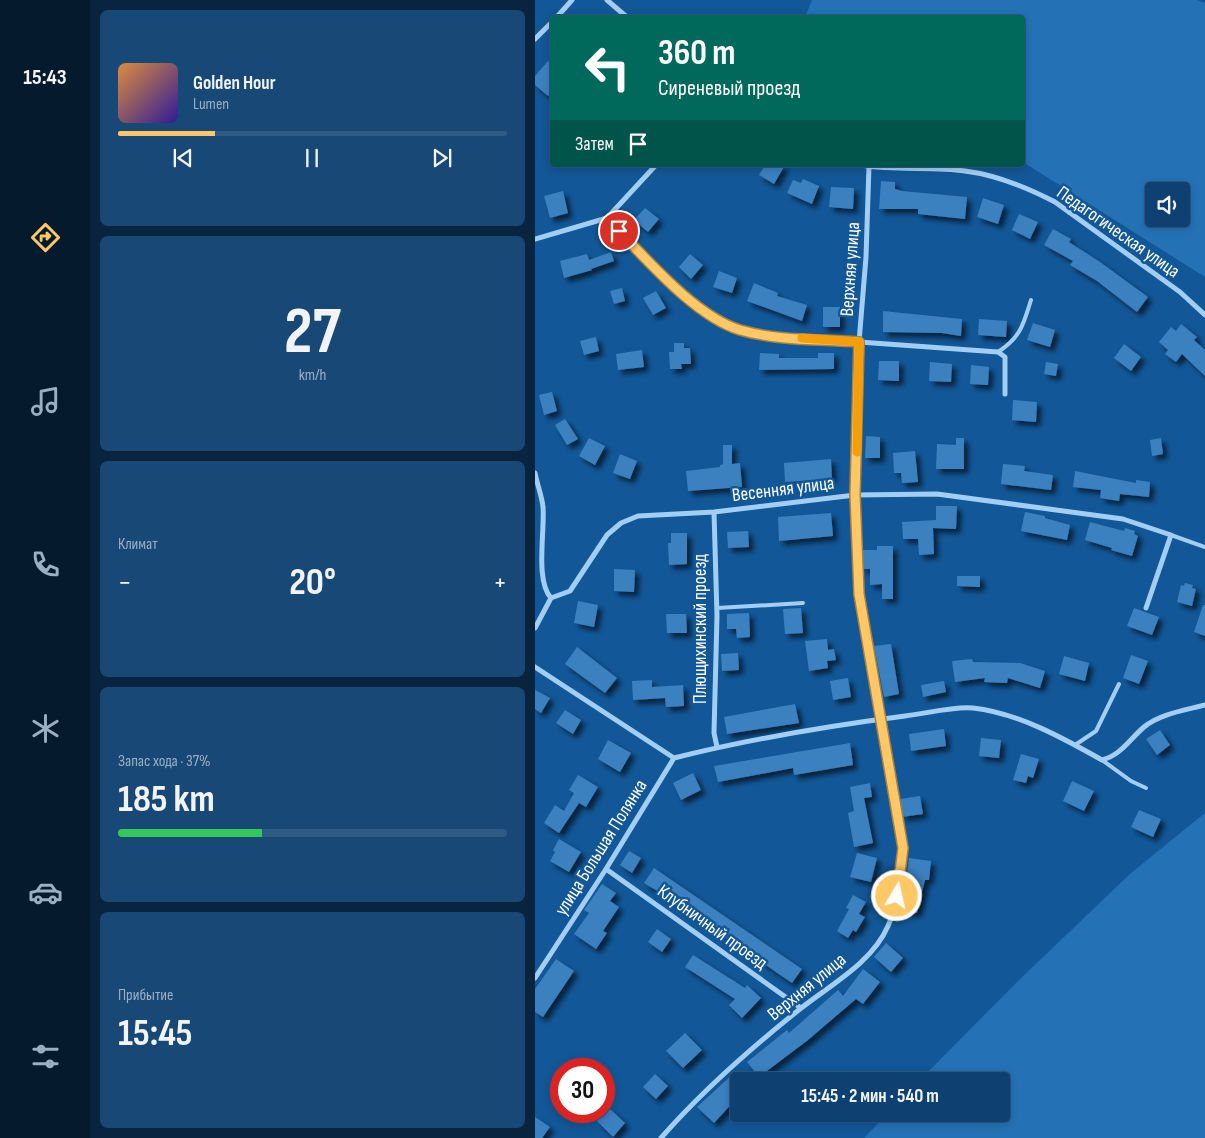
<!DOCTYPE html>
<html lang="ru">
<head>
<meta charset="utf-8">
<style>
	body { margin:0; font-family:"Sofia Sans Condensed",sans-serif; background:#174876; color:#f1f3f6; height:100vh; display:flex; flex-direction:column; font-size:19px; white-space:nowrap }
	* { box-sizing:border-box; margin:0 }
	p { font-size:16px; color:#9bafc3 }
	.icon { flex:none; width:28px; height:28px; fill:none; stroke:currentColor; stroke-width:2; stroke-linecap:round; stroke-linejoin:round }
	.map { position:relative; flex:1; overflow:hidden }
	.sheet { display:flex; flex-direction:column; gap:10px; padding:10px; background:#08243e; width:445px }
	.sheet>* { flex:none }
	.banner { position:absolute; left:15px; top:15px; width:475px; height:152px; border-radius:5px; box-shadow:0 2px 8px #0003,0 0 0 1px #2e5a84; background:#00695c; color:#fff; overflow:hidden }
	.buttons { position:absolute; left:610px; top:182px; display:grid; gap:10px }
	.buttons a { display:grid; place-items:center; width:45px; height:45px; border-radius:5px; background:#0e4171; box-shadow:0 2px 8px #0003,0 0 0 1px #2e5a84; font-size:25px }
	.speed { position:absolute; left:15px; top:1058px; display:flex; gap:10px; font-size:25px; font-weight:700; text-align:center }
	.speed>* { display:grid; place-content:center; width:65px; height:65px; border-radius:50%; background:#0e4171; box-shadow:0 2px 8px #0003,0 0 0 1px #2e5a84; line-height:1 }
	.speed .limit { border:8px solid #d22; background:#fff; color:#111 }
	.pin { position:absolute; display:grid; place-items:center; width:42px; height:42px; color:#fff; margin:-21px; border:2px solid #fff; border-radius:50%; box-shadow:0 1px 5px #0007 }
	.me { position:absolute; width:55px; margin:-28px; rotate:9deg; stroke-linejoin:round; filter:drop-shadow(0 0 4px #0008) }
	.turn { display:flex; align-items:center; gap:18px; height:105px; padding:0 25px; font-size:22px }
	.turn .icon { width:65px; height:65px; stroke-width:2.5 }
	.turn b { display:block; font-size:35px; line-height:42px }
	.then { display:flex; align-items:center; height:48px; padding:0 25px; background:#0003; gap:10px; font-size:19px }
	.big { font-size:38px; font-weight:700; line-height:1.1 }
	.sheet .widget { flex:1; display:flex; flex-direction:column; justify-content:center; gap:8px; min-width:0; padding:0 18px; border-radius:8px; background:#174876 }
	.sheet .dial { align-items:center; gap:0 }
	.dial b { font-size:65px; line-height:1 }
	.song { display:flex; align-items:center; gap:15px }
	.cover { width:60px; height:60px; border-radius:8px; background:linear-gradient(135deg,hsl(30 70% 55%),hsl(250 70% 35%)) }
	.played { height:5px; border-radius:2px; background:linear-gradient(90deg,#ffc765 25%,#2e5a84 25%) }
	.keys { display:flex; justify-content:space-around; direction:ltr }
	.heat { display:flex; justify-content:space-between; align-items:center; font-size:28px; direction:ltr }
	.charge { height:8px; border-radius:4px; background:linear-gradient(90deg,#34c759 37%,#2e5a84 0) }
	.trip { position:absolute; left:195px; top:1072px; width:280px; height:50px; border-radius:5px; background:#0e4171; box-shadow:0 2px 8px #0003,0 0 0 1px #2e5a84; font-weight:700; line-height:50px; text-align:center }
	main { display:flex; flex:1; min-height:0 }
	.tab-bar { display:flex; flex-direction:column; width:90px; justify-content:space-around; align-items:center; background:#061a2d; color:#9bafc3 }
	.tab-bar .icon { width:35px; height:35px }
	.tab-bar .current { color:#ffc765 }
	.tab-bar b { font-size:22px; color:#f1f3f6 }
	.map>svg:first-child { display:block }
	.green { fill:#2571b6; fill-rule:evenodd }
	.building { fill:#3b80bf; filter:url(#shadow) }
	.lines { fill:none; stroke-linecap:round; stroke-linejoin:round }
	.lane { stroke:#a3cef3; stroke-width:4 }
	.street { stroke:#a3cef3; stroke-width:5 }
	.route-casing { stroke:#a68142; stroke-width:12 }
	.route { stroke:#ffc765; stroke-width:9 }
	.slow { stroke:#f59e0b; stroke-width:9 }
	.labels { text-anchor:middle; stroke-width:5; stroke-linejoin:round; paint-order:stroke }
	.street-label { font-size:19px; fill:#fff; stroke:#125797 }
</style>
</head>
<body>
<main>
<nav class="tab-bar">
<b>15:43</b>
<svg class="icon current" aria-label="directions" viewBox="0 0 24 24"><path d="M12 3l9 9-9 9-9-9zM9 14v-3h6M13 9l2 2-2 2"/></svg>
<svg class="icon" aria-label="music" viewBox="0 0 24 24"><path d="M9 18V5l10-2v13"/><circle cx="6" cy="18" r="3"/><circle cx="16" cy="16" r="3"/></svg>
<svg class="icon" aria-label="phone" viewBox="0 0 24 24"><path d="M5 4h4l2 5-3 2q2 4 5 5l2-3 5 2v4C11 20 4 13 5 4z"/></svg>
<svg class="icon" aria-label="climate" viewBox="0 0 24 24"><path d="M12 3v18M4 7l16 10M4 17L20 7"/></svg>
<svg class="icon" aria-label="car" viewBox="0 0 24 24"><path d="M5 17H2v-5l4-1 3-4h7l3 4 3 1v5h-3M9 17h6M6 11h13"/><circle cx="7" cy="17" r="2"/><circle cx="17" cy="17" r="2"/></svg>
<svg class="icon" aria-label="filters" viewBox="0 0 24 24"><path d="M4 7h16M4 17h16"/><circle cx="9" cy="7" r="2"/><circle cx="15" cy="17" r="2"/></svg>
</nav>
<section class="sheet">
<div class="widget">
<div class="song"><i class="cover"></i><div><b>Golden Hour</b><p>Lumen</p></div></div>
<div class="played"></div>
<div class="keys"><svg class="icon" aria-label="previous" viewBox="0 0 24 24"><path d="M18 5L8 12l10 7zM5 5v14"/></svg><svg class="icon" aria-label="pause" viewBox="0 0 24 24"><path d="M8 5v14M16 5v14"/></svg><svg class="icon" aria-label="next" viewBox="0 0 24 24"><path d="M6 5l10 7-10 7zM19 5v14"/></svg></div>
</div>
<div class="widget dial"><b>27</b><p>km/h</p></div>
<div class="widget"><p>Климат</p>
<div class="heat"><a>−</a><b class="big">20°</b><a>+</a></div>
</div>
<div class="widget"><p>Запас хода · 37%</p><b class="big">185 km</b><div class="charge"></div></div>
<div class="widget"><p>Прибытие</p><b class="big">15:45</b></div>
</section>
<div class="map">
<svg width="670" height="1138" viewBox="0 0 670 1138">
	<defs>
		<filter id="shadow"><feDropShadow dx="4.5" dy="4.5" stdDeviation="2.5" flood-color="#0009"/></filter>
	</defs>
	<rect width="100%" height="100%" fill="#125797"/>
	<path class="green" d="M277,0h385l8,3v274l-182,-115v-144l-218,-1zM619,191h27v28h-27z
		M670,813v325h-341l23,-24h114v-33h-82l100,-101 112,-107z"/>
	<path class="building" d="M13,61l5,4v25l-5,6 -13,-11v-9z
		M230,165h20l-11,19 -15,-9z
		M268,179l16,7 -7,18 -25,-11 6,-13 8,3z
		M346,181l14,1v7l7,2 65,6 -2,22 -47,-5v-5h-39z
		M296,187l23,1 -1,21 -24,-2z
		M28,191l5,22 -18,5 -6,-22z
		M448,198l21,7 -6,19 -21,-7z
		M110,208l14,11 -11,13 -14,-12z
		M484,214l19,8 -8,17 -18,-9z
		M518,229l18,10 -2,3 31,20 48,35 -11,15 -40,-31 -27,-16 3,-4 -29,-16z
		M76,252l3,9 -23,8 1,1 -28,8 -4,-17 27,-7 2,6z
		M155,254l13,11 -12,14 -12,-12z
		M184,271l18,7 -5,15 -19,-6z
		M219,283l24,10 -1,3 30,9 -5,16 -55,-20z
		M87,288l3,13 -11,3 -4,-13z
		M121,291l10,17 -13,7 -10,-17z
		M288,307h17v20h-17z
		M348,311l79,8 -1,17 -19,-3 -59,-1z
		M444,319l28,2 -1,16 -28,-2z
		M498,323l22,7 -5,17 -23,-7z
		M646,324l16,13 -3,3 11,10v26l-23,-22 -6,8 -11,-8 3,-4 -9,-8 12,-15 5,4z
		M61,337l3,14 -15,4 -4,-14z
		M139,343h10v5h6l1,16h-10l1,5h-12l-1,-17h5z
		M589,344l17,13 -10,14 -17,-13z
		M107,350l2,17 -26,3 -2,-16z
		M225,353l19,1v4h39v-5h16v16l-75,1z
		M344,361h20v20l-21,-1z
		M395,362l22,2 -1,18 -22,-1z
		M511,362l12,2 -2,12 -12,-2z
		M436,365l18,2 -1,18 -18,-1z
		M17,392l5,19 -13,4 -5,-20z
		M478,400l24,2 -1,20 -24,-2z
		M30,419l13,20 -11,6 -12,-20z
		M331,436l14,1v21h-15z
		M54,438l16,8 -10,19 -16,-9z
		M421,438h8v31h-28l1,-25 19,1z
		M626,438l2,16 -11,2 -2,-16z
		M188,445h9v19l8,-1 2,24 -54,4 -2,-20 34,-4v-2l3,-1z
		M380,451l3,31 -16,1 -1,-10h-7l-1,-20z
		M85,454l17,7 -7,18 -17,-6z
		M296,459l1,20 -47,3 -1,-19z
		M468,464l22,2 -1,5 29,4 -2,15 -50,-6z
		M540,471l61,12v-3l14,2 -1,15 -29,-3 -1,7 -19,-3 1,-8 -28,-3z
		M401,506h21l-1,23 -23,-1 1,26 -15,1 -1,-16h-15l-1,-17 34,-2z
		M490,512l20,4v2l25,7 -3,15 -46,-9z
		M296,513l2,23 -54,5 -1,-24z
		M555,522l34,9 1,-3 10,3 -1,3 4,2 -6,20 -21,-6 1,-2 -27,-8z
		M213,531l1,16 -21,1 -1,-16z
		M136,533h16v31l-18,1 -1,-22h3z
		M342,546h16v53h-11v-15l-12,1v-16h-8v-19h15z
		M79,569l21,1 -1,22 -20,-1z
		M422,576h23v11l-23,-1z
		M650,583l8,2 -1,3 4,1 -4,17 -15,-4 4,-17 3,1z
		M43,601l20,4 -4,22 -20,-4z
		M668,605h2v31l-11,-4z
		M266,608l2,25 -18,1 -2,-25z
		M599,608l25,9 -7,18 -25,-9z
		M214,613l1,24 -13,1 -1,-9h-9v-15z
		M131,614h20l1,19h-20z
		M292,639l1,11 6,-1 2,11 -9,1 1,7 -19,3 -4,-30z
		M356,644l8,50 -15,3 -10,-51z
		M42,647l40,31 -12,15 -40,-29z
		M203,653l1,17 -17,1 -1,-17z
		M596,655l17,6 -9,23 -16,-6z
		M529,656l25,7 -4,18 -26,-7z
		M437,659l1,3 47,1 25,8 -5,17 -32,-10 -1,5 -23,-1 1,-4 -30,4 -3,-21z
		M313,678l3,19 -18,3 -3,-19z
		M117,680v7l31,-2 1,21 -18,1 -1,-9 -32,2 -1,-19z
		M409,681l2,11 -23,5 -2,-12z
		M0,690l15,8 -9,15 -6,-4z
		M260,704l4,19 -72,11 -3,-17z
		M30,710l16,10 -8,14 -17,-11z
		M409,729l2,17 -35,5 -2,-17z
		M625,730l10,15 -13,10 -11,-16z
		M446,738l20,2 -2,18 -20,-2z
		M73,740l23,13 -11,19 -22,-13z
		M315,743l3,22 -59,10 -1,-7 -75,14 -4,-16z
		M486,754l18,5 -6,19 -5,-2 -2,7 -13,-3z
		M158,773l8,17 -20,10 -8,-17z
		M43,775l20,12 -12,20 -7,-4 -20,30 -15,-10 11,-18 9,6 10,-18 -5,-3z
		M537,781l22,10 -10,20 -21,-10z
		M335,783l2,14 -8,1 9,45 -19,4 -6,-34 6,-2 -4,-24z
		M385,796l3,18 -21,3 -2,-18z
		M604,810l22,9 -8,18 -22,-10z
		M24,839l22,13 -12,20 -19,-11 5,-9 -2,-2z
		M94,851l12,7 -9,15 -12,-8z
		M322,853l20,5 -6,24 -21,-5z
		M374,858l22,3 -2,19h-4l-8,33 -18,-4 6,-19z
		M119,868l148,101 -10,14 -72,-49 -21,-15 1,-2 -56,-34z
		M67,884l14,9 -6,8 9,6 -16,24 4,2 -11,16 -22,-15 15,-21 -5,-3z
		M318,895l13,7 -7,12 6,3 -9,15 -3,-2 -5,8 -11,-7 12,-22 -3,-1z
		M122,929l14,10 -9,13 -14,-10z
		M351,943l17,15 -12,14 -17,-15z
		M158,955l52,33 2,-3 14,13 -19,20 -13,-13 6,-6 -50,-32z
		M21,959l18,12 -31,46 -8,-5v-23z
		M328,969l17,13 -17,22 -7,-5 -48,41 -49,37 -12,-15 40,-32 2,3 49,-43 5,6z
		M150,1033l17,17 -19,18 -17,-17z
		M199,1073l5,6v17l-25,27 -17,-16z
		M120,1074l13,12 -12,13 -13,-12z
		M74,1108l16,15 -12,14 -16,-16z
		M0,1117l15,10 -8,11h-7z"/>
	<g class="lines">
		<path class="lane" d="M463,352c23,-15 25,-27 33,-52
			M636,535l34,12
			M182,608l86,-5
			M540,745l21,-14 23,-47
			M567,760l29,21 15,7"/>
		<path class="street" d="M72,0l21,18
			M21,18l16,-18
			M0,39l18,-18
			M326,165c34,6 70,1 104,6 32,4 61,16 90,31l125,90 25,23
			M72,218c45,48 88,100 155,117l236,17 7,5v37
			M0,239l72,-21 49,-53
			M0,473c2,11 7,23 8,34 2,24 -8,74 8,91l-16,30
			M179,512l3,104 -3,117 3,14
			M16,598l19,-7 37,-56 14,-12 17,-7 76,-4 141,-17 82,-1 186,25 48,16 -25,73
			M0,667l139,91
			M139,758c76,-19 154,-32 231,-42 20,-2 48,-10 68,-8 45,5 90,30 129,52 19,-5 27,-20 42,-33 15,-13 42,-17 61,-22
			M71,869l195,139
			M0,978l71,-109 68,-111
			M126,1138c42,-48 90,-90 139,-129 30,-24 72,-46 88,-83 11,-24 12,-52 15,-78l-45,-254 -3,-99 4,-153 7,-85 3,-91"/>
	</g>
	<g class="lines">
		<defs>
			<path id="route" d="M84,231c31,32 78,86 121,99 38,11 80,9 119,12l-4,153 4,99 44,254 -6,48"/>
		</defs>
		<use href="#route" class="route-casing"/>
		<use href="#route" class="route"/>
		<path class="slow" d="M267,338l57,4 -2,110"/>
	</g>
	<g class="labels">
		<g class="street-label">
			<text transform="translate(584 231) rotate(35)" y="7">Педагогическая улица</text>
			<text transform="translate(314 269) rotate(-86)" y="7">Верхняя улица</text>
			<text transform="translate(248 488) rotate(-7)" y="7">Весенняя улица</text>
			<text transform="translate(164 629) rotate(-90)" y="7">Плющихинский проезд</text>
			<text transform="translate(65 847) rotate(-58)" y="7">улица Большая Полянка</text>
			<text transform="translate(178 926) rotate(36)" y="7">Клубничный проезд</text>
			<text transform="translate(271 986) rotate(-39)" y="7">Верхняя улица</text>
		</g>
	</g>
</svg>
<div class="buttons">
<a><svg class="icon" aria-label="sound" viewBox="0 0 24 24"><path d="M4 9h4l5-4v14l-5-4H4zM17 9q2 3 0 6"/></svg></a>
</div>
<div class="speed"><div class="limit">30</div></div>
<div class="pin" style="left:84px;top:231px;background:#d93025"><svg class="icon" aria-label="arrive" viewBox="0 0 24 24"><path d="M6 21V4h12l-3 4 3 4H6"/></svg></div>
<svg class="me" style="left:362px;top:896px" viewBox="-20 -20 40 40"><circle r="17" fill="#ffc765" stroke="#fff" stroke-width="3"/><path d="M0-11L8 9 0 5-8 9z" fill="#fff"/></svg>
<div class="trip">15:45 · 2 мин · 540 m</div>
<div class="banner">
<div class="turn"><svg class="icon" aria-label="left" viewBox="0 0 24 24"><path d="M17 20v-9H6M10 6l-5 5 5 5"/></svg><div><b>360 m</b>Сиреневый проезд</div></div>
<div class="then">Затем<svg class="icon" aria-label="arrive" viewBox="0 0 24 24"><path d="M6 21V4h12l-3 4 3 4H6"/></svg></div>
</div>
</div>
</main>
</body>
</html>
